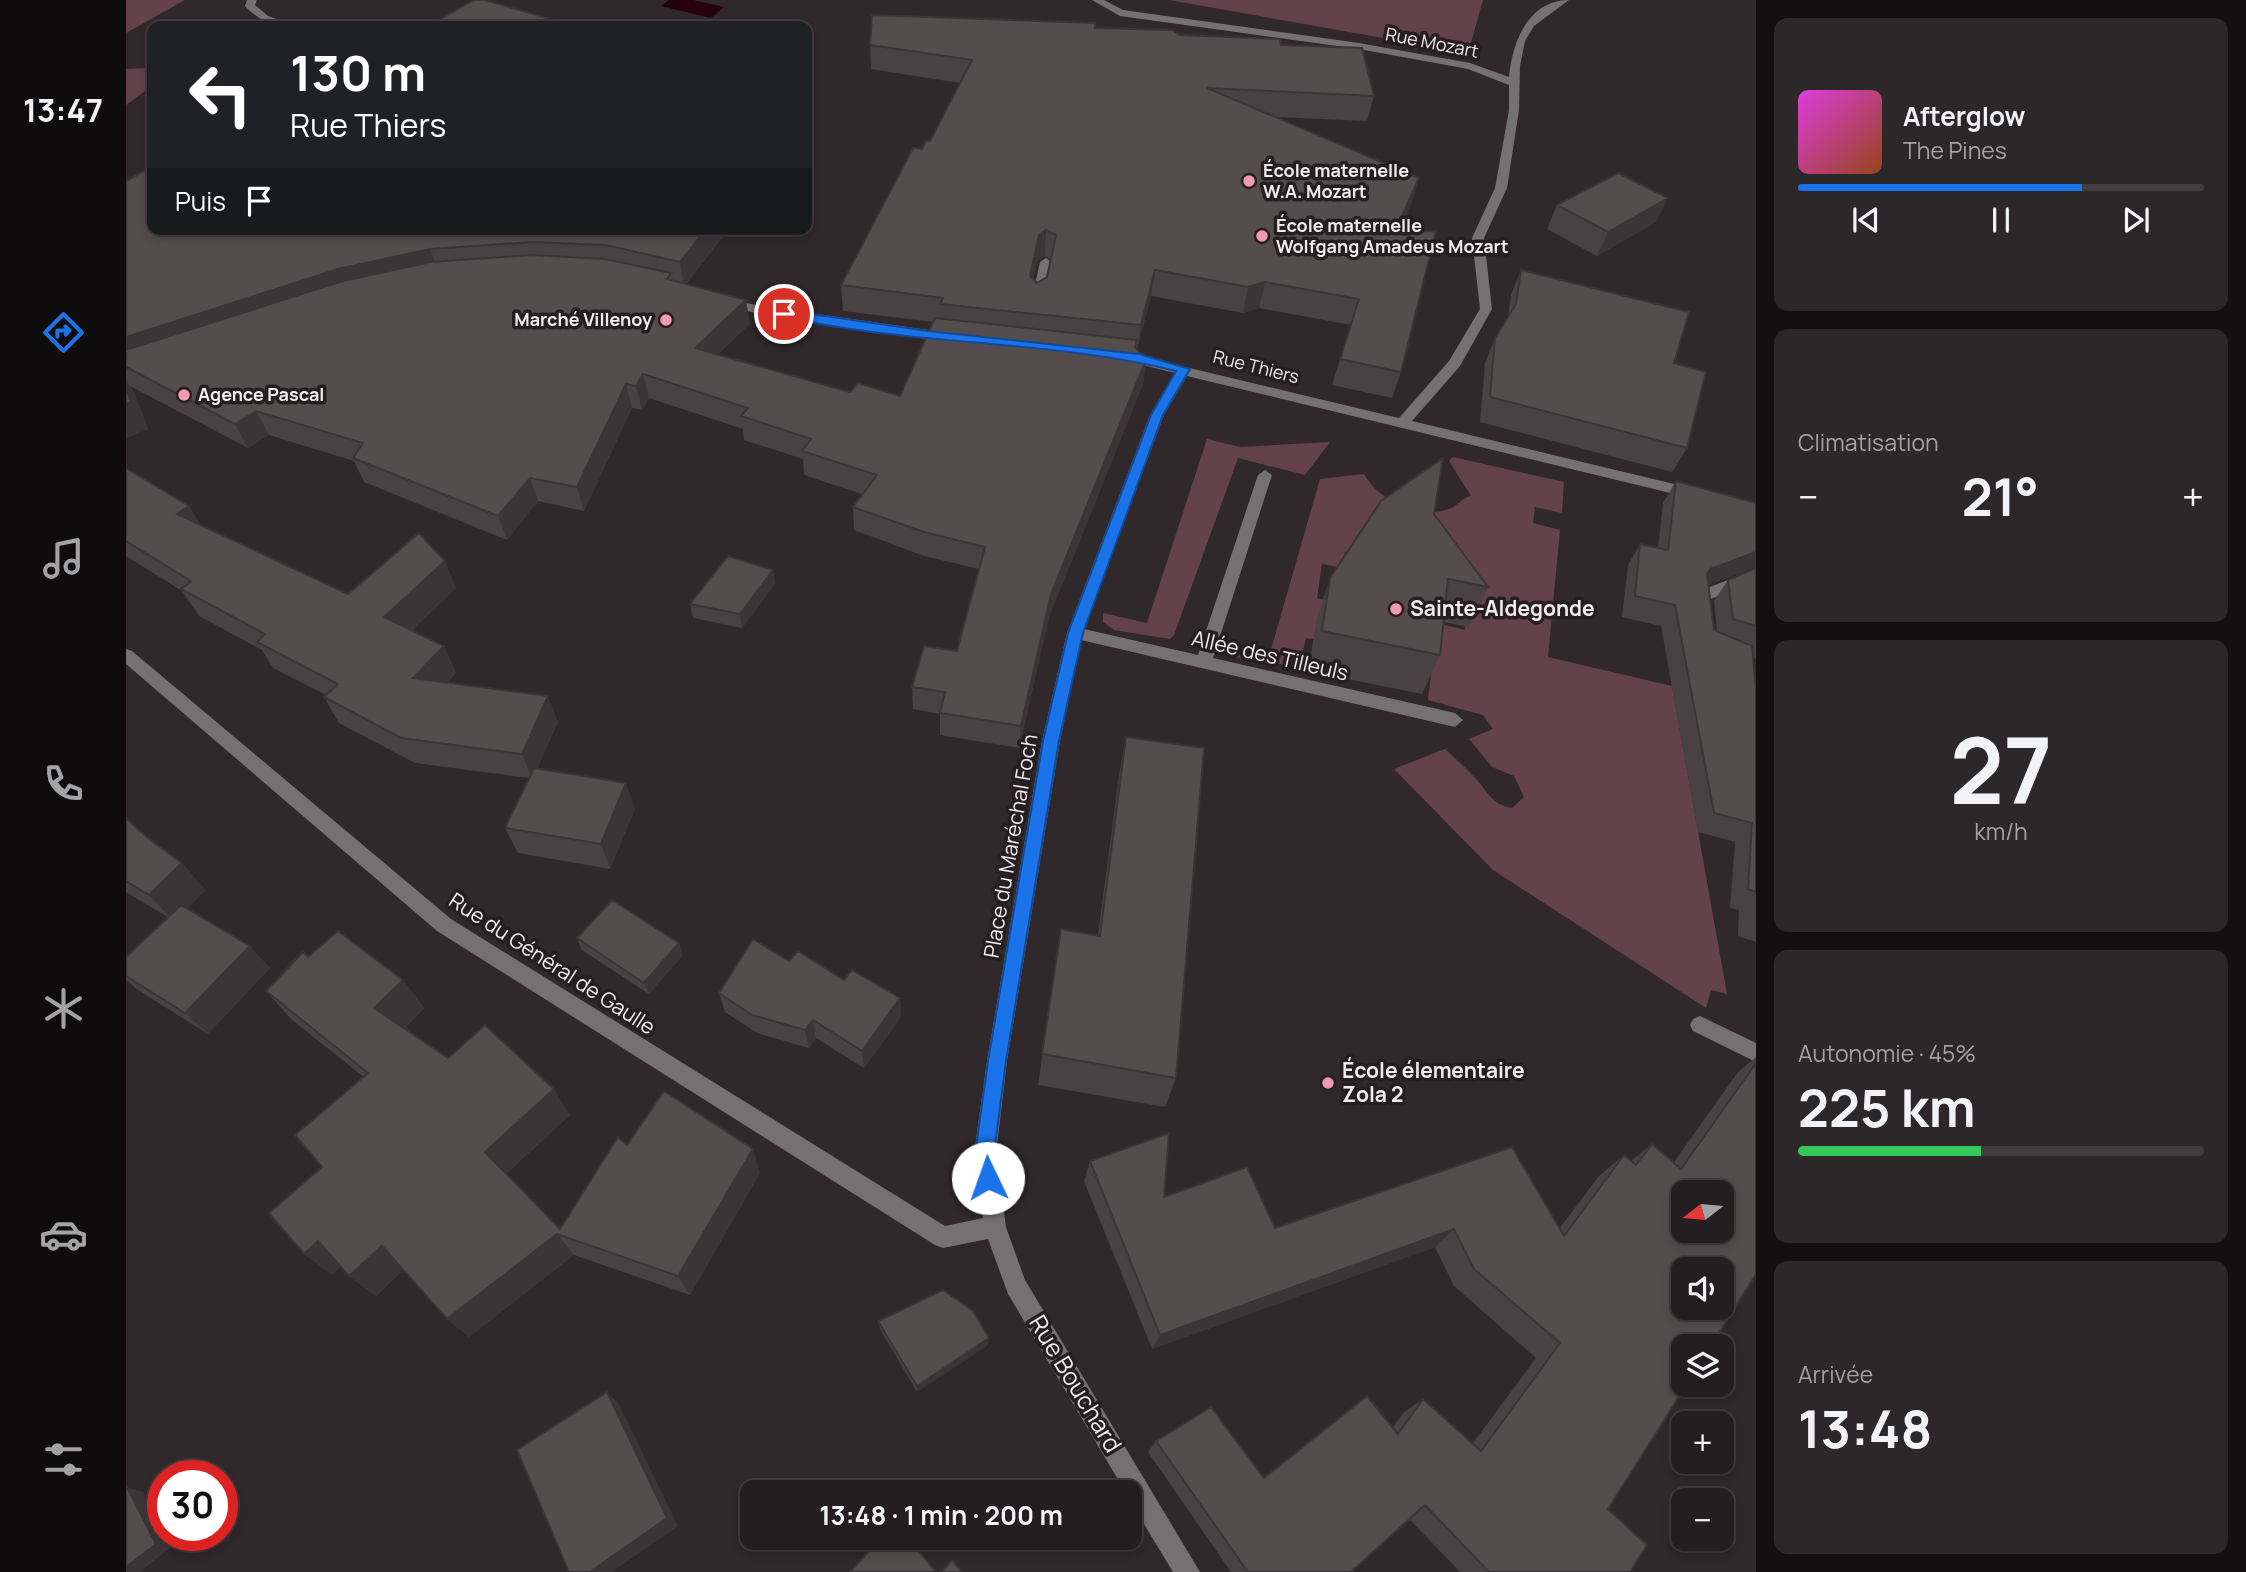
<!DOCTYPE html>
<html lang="fr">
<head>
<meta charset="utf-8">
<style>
	body { margin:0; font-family:Manrope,sans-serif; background:#2c2729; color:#f1f3f6; height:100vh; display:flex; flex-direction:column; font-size:26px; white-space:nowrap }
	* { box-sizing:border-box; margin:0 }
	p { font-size:23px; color:#a3a2a5 }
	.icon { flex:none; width:38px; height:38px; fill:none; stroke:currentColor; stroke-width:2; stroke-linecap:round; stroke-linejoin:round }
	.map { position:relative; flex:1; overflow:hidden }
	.drawer { display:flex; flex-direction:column; gap:18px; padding:18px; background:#141012; width:490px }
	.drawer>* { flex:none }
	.hud { position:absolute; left:21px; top:21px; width:665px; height:214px; border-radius:14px; box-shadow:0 4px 10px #0003,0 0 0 2px #413c3e; background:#202124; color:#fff; overflow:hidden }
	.needle { width:46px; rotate:254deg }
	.fabs { position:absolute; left:1545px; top:1180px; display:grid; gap:14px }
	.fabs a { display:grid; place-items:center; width:63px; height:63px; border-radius:14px; background:#241e20; box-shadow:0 4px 10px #0003,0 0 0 2px #413c3e; font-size:35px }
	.speed { position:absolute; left:21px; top:1460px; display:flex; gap:14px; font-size:35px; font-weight:700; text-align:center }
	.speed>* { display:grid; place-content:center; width:91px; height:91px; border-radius:50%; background:#241e20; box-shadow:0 4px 10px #0003,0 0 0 2px #413c3e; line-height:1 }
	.speed .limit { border:10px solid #d22; background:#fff; color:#111 }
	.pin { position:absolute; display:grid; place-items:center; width:60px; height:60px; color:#fff; margin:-30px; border:4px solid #fff; border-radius:50%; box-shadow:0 2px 7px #0007 }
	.me { position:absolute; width:77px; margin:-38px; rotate:357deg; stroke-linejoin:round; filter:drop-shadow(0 0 5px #0008) }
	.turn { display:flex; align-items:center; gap:24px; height:147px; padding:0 28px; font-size:32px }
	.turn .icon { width:91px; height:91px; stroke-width:2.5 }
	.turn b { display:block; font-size:49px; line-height:60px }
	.then { display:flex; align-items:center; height:66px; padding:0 28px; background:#0003; gap:14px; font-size:26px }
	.big { font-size:52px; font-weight:700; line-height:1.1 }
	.drawer .card { flex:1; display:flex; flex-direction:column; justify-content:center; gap:10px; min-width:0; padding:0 24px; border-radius:14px; background:#2c2729 }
	.drawer .dial { align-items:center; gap:0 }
	.dial b { font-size:91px; line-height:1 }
	.song { display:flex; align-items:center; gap:21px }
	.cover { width:84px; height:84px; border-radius:10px; background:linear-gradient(135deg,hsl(300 70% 55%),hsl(20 70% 35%)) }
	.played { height:7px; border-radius:4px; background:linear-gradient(90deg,#1a73e8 70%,#413c3e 70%) }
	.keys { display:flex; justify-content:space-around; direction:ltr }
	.heat { display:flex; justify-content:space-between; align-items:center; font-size:38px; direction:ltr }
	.charge { height:10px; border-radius:5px; background:linear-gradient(90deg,#34c759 45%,#413c3e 0) }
	.trip { position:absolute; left:614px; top:1480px; width:402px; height:70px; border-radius:14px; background:#241e20; box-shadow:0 4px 10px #0003,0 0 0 2px #413c3e; font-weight:700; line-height:70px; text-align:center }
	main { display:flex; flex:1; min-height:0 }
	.tab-bar { display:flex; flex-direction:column; width:126px; justify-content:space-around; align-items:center; background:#0e0c0d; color:#a3a2a5 }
	.tab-bar .icon { width:49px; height:49px }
	.tab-bar .current { color:#1a73e8 }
	.tab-bar b { font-size:32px; color:#f1f3f6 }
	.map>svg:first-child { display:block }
	.green { fill:#64424c }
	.water { fill:#27000f }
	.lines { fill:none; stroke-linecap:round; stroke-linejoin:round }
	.minor { fill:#757072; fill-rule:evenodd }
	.wall { fill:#494143; fill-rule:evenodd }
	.shaded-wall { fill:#3c3537 }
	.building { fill:#554c4e; stroke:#3c3537; stroke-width:2; fill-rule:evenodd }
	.route { fill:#1a73e8; stroke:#114b97; stroke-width:2 }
	.poi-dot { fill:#f09ab4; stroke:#261e20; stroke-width:2.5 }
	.labels { text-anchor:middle; stroke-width:7; stroke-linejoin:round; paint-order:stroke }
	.far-street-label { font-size:18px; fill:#f2ecee; stroke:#261e20 }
	.far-poi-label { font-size:18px; font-weight:bold; fill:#f2ecee; stroke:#261e20; text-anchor:start }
	.poi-label { font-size:21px; font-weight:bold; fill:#f2ecee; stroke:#261e20; text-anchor:start }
	.street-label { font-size:21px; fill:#f2ecee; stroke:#261e20 }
	.near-street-label { font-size:24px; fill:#f2ecee; stroke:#261e20 }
</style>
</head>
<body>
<main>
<nav class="tab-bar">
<b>13:47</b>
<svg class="icon current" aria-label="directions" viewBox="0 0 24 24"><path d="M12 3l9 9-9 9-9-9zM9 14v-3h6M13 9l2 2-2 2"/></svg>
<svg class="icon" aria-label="music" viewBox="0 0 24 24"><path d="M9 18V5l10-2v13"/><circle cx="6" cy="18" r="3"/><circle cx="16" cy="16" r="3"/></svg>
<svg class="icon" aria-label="phone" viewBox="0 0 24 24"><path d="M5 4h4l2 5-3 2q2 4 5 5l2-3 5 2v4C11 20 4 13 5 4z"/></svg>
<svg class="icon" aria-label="climate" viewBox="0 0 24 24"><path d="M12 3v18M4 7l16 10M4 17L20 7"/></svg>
<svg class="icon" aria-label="car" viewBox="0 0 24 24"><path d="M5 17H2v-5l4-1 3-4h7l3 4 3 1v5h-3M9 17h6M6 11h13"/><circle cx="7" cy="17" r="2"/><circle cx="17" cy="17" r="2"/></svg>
<svg class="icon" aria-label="filters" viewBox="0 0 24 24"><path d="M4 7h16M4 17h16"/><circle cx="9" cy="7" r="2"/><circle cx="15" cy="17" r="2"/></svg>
</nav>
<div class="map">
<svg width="1630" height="1572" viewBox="0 0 1630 1572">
	<rect width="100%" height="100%" fill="#30282a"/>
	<path class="green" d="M0,0h59l-59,33z
		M1043,0h314l-15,53z
		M26,68v18l-26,19v-36z
		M1081,439l33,8 90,-5 -25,33 -67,-17 -64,177 -4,4 -56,-9 -11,-8v-9l44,10z
		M1327,457l111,25 -2,31 -27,-6 -2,16 27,7 -12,127 124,29 55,308 -16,-4 -5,18 -213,-138 -99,-101 51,-20c10,9 20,18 29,28 15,15 16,27 38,31l12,-11 -10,-21 -22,-9 -23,-28 24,-10 -10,-14 -55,-15 9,-77 28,7 3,-36 -100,-59 -24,18 9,17 -31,-6 -5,34 10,3 -8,39 -13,-2 -7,29 -71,-11 -6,-12 48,9 50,-174 44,-5c15,26 54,47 85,35 9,-3 12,-11 22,-13l-22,-35z"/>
	<path class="water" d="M543,0h24l31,7 -13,11 -50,-12z"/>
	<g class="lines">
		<path class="minor" d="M121,0h10l-2,5 13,11 29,10c-21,1 -37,-4 -52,-20z
			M966,0h12l19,10 236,33 111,20 39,14c3,-34 19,-77 60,-77l-35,26 -9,15 -5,25 -1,44 -12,78 -23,50 8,71 -32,57 -48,55 283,68 7,5 -7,5 -508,-123 -23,39 -80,214 114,26 60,-180 7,-5 7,5 -59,183 242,55 8,7 -8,7 -374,-87 -21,101 -53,320 -11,93 10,73 19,53 175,292h-27l-43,-71v-8h-4l-118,-199 -20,-55 -45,9 -8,-3 -498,-314 -311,-267v-15l6,2 319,268 494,307 38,-8 -9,-64 13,-93 55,-320 25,-108 83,-218 25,-42 -57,-14 -2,-3 7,-4 276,66 50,-57 31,-52 -8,-71 23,-50 14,-78v-25l-41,-16 -109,-20 -239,-33z
			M920,258l6,4 -9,41 -6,4 -6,-4 9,-41z
			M599,298l35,8 189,27 7,4 -7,4 -189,-27 -39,-9 -2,-3z
			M1630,569v11l-45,19v16h-12l-4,-19 2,-4z
			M1574,1016l56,27v19l-63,-31 -3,-6 3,-6z"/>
	</g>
	<path class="wall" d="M969,28l186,17 93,51 -7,25 -93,-4 137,87 -12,27 2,141 -9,26 -60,-13 19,-60 -92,-17 -16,5 -92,-17 -14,53 9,11 -3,24 -94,233 -30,131 -79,-13v-21l-27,-5 -1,-22 45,-36 22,-82 -55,-13 -70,-26 -1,-23 9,-13 -58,-19 -1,-16 -59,-19 -1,-11 -94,-31 -7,12 -10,-2 -48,103 -46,-10 -31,39 -143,-58 -10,-21 -85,-26 -21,13 -118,-62 5,9 13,34 -22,9v-257l26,48h577l-43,55 64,40 -32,30 132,38 50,4 33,-74 -90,-11 -2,-26 81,-136 8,-8 30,-58 -89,-14 -1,-24zM919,256l6,3 -4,18 -10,6 -4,-3 4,-19z
		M1431,205l99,17 -59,34 -50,-27z
		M1395,270l153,93 13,85 -15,24 -192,-50 5,-59 10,-25 13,-20 3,-23z
		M0,468l63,38 11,18 148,70 108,-6 -44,42 32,16 12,27 -9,10 111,39 -21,47 98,40 -25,60 -92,-16 -13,-25 24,-50 -114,-15 -76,-40 -15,-26 2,-2 -53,-27 -11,-18 -63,-34 -17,-25 -56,-35z
		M1550,481l32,104 6,45 3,1 -3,-30 14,-21 28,-12v92l-3,-3 3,32v253l-18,-6 1,-26 -9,-2 5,-66 -37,-10 -37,-206 -39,-9 6,-52 12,-21 18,4 5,-45z
		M1308,514l54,73 -19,40 -25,-5 -4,33 -18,39 -114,-23 9,-53 13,-40z
		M647,570l2,14 -33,44 -49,-10 -3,-14z
		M1000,737l50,341 -11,29 -127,-22 23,-156 37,6 21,-159z
		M0,818l80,72 -20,19 84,59 -62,66 -70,-44 -12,-10v-23l42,-40 -42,-25z
		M451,938l106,17 -34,39 -67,-44z
		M182,957l95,23 21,28 -20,21 44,29 122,57 -64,59 54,55 67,-84 133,28 -70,122 -116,-40 -105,82 -22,-18 -44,-49 -27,26 -27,-20 -8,-10 -9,9 -10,-108 42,-90 -72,-57 -26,-29z
		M663,961l111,37 1,19 -37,51 -48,-30 -7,10 -52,-15 -32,-21 -6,-19z
		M1630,1057v217l-148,235 22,63h-170l-51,-53 -57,52 2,1h-123l-83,-120 8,-11 108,36 129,-50 11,-15 19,-13 50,44 63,-85 -82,-72 -19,-39 -283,102 -68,-168 6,-20 74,36 111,31 284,1 40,-53 25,-21 7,6 21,-17 22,18 64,-90z
		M752,1321l110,24 -71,47 -37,-63z"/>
	<path class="shaded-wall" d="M1293,178l-8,26 -24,53 8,-25z
		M1542,198l-12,24 -59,34 11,-24z
		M580,229h23l-45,57 -4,-24z
		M920,230l-1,26 -8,5 -9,41 2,-26 9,-41z
		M304,249l8,23 -312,93v-28l212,-68z
		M1029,270l-4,26 -14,55 4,-26z
		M1139,282l-6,26 -16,5 5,-26z
		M620,300l4,24 -51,48 -4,-24z
		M1020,360l-3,24 -94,233 -30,131 2,-22 30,-132z
		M517,374l6,24 -7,12 -6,-24z
		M0,379l9,16 13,34 -22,9z
		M500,384l6,24 -48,103 -7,-24z
		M130,411l13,24 -21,13 -13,-24z
		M404,478l8,23 -31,39 -9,-24z
		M63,506l16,27 -28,-19z
		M1630,552v15l-60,23 14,-21z
		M319,561l11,27 -58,56 -14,-27z
		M647,570l2,14 -33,44 -2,-14z
		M318,646l12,27 -30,31 -13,-26z
		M422,696l10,26 -26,57 -10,-25z
		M500,783l9,26 -25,60 -9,-25z
		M56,863l24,27 -32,31 -25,-26z
		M553,943l4,12 -34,39 -5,-11z
		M124,946l20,22 -62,66 -23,-21z
		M277,980l21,28 -28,28 -22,-28z
		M774,998l1,19 -37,51 -2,-17z
		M687,1020l3,18 -7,10 -4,-18z
		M428,1089l16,26 -66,61 -19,-24z
		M627,1149l7,24 -70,122 -12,-19z
		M1328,1229l-19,18 -283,102 8,-14z
		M431,1234l17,21 -105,82 -22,-18z
		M192,1241l27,21 -13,13 -28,-21z
		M256,1246l25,20 -31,30 -27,-20z
		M863,1338l-1,7 -71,47v-6z
		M481,1392l12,12 59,122 -66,46h-22z
		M1,1487l16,5 20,38v5h2l6,12 -31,25h-14z"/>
	<path class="building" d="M348,0h11l89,26h-146z
		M746,15l223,8v5l77,2 8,5 100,4 1,6 81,3 12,48 -167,-8 212,90 -24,54 41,-1 -35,141 -61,-13 19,-60 -94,-17 -17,5 -93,-17 -14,55 -201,-21 3,-6 -102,-13 72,-137 9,1 4,-8h4l42,-81 -102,-15zM920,230l10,5 -9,42 -10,6 -7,-7 9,-41z
		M26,167v62h554l-26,33 -74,-17 -73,-3 -103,7 -92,20 -212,68v-156z
		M1492,173l50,25 -60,34 -51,-27z
		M406,255l73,4 66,14 -4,6 79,21 -51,48 155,44 8,-9 42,13 35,-78 202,22 -2,7 11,13 -95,234 -30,132 -81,-13 5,-21 -33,-5 12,-41 33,5 28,-104 -61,-15 -71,-25 24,-32 -75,-24 9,-12 -70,-23 7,-8 -105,-34 -7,12 -10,-2 -49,103 -47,-9 -32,38 -145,-58 10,-15 -107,-32 -21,13 -109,-57v-17l217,-69 88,-19z
		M1395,270l168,42 -15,51 32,9 -19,76 -197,-51 5,-59 21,-34z
		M0,387l5,15 -5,2z
		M1317,458l-9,56 54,73 -40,-8 -8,76 -118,-24 8,-53 51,-77z
		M0,468l63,38 -12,8 171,80 71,-61 26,28 -61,56 60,29 -31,32 135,18 -26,58 -121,-16 -77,-41 14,-13 -81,-42 8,-8 -84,-45 10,-8 -65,-40z
		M1550,481l80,22v49l-46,17 -3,5 7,56 38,16 4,43v203l-8,-3 4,-66 -38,-10 -39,-208 -40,-9 5,-52 28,6z
		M602,556l45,14 -33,44 -50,-10z
		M1630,568v58l-23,-7 -5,-39z
		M1000,737l78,11 -28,330 -134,-24 19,-125 39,7z
		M408,768l92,15 -25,61 -96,-16z
		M0,818l23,21 33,24 -33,32 -23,-14z
		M486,900l67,43 -35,40 -67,-45z
		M55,905l69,41 -65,67 -59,-37v-19z
		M212,931l65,49 -29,28 74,50 37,-33 69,64 -69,63 75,77 58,-92 9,8 37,-54 89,58 -75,127 -121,-42 -110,85 -65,-73 -33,30 -31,-35 -14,13 -35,-41 53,-46 -27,-32 73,-62 -102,-82 37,-39 5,5z
		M627,939l36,22 9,-10 46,29 8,-10 48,28 -38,53 -49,-31 -8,10 -53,-15 -33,-22z
		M1630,1063v211l-45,72h-27v38h3l-79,125 39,36 -17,27h-141l-64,-67 -73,66 2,1h-106l-92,-131 55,-34 53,71 103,-82 31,38 25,-35 58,52 79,-108 -86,-74 -20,-40 -294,106 -70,-174 79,-28 -5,64 83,-30 28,61 237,-81 52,89 60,-81 12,10 16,-21 29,25zM1558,1192h38v38h-38zM1558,1269h38v38h-38z
		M817,1290l30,21 16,27 -72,48 -39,-65z
		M481,1392l60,126 -77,54h-21l-52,-122z
		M1,1487l29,57 -30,23v-78z
		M755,1538h27l28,34h-86z
		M826,1560l10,12h-21z"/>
	<path class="route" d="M658,310l144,21 211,23 51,15 -27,46 -80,218 -24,108 -53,320 -12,93 4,24 -3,7 -7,3 -7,-3 -6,-31 13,-93 55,-320 25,-108 83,-218 25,-44c-129,-32 -266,-25 -396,-55l-2,-2z"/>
	<g class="poi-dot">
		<circle cx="1123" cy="181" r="7"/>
		<circle cx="1136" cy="236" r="7"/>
		<circle cx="540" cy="320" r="7"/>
		<circle cx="58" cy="395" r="7"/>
		<circle cx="1270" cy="609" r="7"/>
		<circle cx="1202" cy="1083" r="7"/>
	</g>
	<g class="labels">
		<g class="far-street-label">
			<text transform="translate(1306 43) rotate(11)" y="6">Rue Mozart</text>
			<text transform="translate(1130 367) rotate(14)" y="6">Rue Thiers</text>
		</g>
		<g class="far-poi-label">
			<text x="1137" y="177">École maternelle<tspan x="1137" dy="21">W.A. Mozart</tspan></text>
			<text x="1150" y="232">École maternelle<tspan x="1150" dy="21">Wolfgang Amadeus Mozart</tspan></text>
			<text x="526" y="326" text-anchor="end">Marché Villenoy</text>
			<text x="72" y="401">Agence Pascal</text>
		</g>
		<g class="poi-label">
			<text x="1284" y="616">Sainte-Aldegonde</text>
			<text x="1216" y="1078">École élementaire<tspan x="1216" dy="24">Zola 2</tspan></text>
		</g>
		<g class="street-label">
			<text transform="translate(1144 656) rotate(13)" y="7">Allée des Tilleuls</text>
			<text transform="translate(885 846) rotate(-80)" y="7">Place du Maréchal Foch</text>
			<text transform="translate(426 964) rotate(33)" y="7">Rue du Général de Gaulle</text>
		</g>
		<g class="near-street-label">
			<text transform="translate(949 1384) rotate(59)" y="8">Rue Bouchard</text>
		</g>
	</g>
</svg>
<div class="fabs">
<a><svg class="needle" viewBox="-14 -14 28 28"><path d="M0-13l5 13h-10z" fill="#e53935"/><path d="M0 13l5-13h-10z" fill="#a3a2a5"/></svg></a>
<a><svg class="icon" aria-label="sound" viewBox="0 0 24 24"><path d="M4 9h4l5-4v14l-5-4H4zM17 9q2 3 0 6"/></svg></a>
<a><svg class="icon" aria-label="layers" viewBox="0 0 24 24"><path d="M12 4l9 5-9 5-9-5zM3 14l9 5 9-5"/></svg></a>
<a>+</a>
<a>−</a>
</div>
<div class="speed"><div class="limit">30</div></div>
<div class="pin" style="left:658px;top:314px;background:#d93025"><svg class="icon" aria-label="arrive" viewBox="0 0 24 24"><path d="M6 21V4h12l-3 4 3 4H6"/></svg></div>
<svg class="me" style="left:862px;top:1178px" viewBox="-20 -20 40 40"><circle r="19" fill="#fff"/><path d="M0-13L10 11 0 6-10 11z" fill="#1a73e8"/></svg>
<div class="trip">13:48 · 1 min · 200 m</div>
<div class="hud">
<div class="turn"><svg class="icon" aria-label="left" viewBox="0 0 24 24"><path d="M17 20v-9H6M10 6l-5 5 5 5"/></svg><div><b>130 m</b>Rue Thiers</div></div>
<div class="then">Puis<svg class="icon" aria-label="arrive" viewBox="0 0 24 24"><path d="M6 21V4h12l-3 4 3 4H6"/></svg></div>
</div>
</div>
<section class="drawer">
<div class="card">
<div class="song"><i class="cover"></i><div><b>Afterglow</b><p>The Pines</p></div></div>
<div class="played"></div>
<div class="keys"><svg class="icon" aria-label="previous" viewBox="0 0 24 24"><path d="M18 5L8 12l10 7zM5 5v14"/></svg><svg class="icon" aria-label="pause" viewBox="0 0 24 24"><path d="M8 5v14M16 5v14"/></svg><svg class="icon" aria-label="next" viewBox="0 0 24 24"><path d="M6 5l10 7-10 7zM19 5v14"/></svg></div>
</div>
<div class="card"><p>Climatisation</p>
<div class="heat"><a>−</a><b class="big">21°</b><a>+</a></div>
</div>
<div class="card dial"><b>27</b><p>km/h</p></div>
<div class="card"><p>Autonomie · 45%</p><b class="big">225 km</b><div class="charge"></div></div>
<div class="card"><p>Arrivée</p><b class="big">13:48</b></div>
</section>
</main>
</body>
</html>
